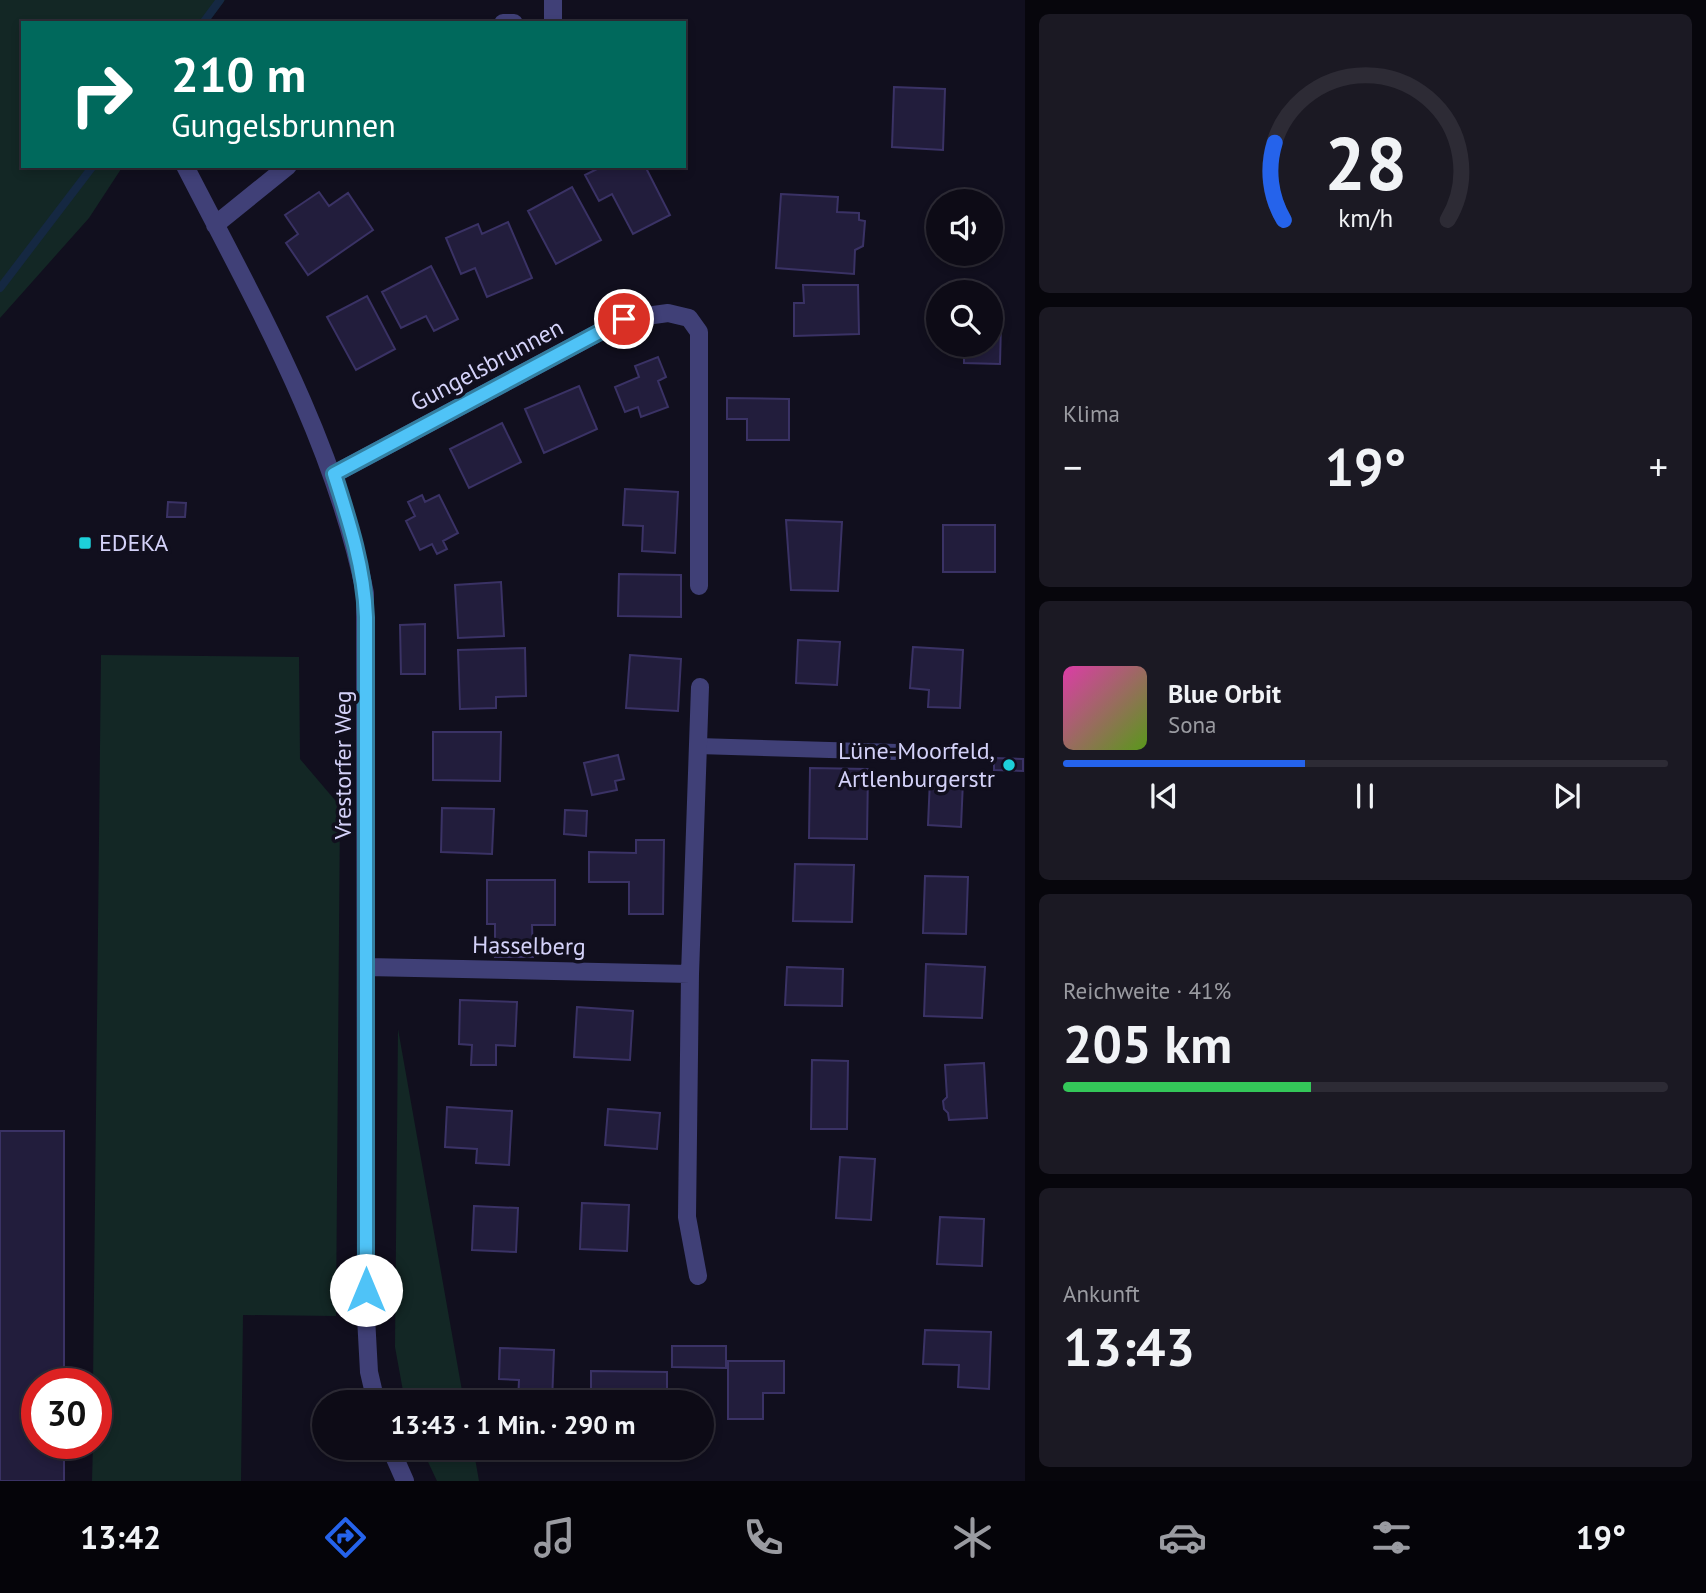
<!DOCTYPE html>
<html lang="de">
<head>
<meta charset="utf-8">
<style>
	body { margin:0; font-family:"PT Sans",sans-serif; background:#1b1923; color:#f1f3f6; height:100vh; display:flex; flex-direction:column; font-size:26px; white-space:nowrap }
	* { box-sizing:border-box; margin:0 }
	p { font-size:23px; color:#9a9ba1 }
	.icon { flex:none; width:38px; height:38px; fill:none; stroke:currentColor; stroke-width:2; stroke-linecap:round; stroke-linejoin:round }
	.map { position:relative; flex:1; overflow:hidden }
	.side { display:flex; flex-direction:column; gap:14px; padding:14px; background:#07060c; width:681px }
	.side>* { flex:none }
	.top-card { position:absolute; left:21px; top:21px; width:665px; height:147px; border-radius:0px; box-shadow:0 4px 10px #0003,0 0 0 2px #2d2b35; background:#00695c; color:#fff; overflow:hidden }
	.controls { position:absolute; left:926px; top:189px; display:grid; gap:14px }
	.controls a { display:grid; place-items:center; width:77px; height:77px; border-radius:50%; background:#0d0b16; box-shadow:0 4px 10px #0003,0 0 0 2px #2d2b35; font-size:35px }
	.speed { position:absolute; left:21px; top:1368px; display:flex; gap:14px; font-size:35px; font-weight:700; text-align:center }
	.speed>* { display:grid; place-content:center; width:91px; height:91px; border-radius:50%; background:#0d0b16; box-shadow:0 4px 10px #0003,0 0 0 2px #2d2b35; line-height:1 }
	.speed .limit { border:10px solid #d22; background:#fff; color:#111 }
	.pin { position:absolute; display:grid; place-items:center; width:60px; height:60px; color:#fff; margin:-30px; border:4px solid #fff; border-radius:50%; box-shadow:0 2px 7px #0007 }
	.me { position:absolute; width:77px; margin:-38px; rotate:0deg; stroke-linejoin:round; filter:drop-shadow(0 0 5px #0008) }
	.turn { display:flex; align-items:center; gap:24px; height:147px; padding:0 35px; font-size:32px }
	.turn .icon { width:91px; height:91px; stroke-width:2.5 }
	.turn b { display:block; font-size:49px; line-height:60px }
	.big { font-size:52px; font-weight:700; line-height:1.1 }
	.side .widget { flex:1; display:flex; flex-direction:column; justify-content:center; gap:10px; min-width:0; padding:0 24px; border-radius:10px; background:#1b1923 }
	.side .dial { align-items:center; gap:0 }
	.dial svg { height:182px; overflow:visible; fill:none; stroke:#2d2b35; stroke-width:7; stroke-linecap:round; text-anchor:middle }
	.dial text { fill:#f1f3f6; stroke:none }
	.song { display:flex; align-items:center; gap:21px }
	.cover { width:84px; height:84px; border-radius:10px; background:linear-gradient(135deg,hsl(320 70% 55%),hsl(90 70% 35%)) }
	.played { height:7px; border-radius:4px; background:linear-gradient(90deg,#2563eb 40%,#2d2b35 40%) }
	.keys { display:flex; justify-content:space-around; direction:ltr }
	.heat { display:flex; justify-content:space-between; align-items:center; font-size:38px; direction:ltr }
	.charge { height:10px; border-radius:5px; background:linear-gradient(90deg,#34c759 41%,#2d2b35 0) }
	.trip { position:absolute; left:312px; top:1390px; width:402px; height:70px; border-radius:35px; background:#0d0b16; box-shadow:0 4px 10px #0003,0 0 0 2px #2d2b35; font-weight:700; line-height:70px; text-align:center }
	.menu { display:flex; height:112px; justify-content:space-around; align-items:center; background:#050409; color:#9a9ba1 }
	.menu .icon { width:49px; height:49px }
	.menu .current { color:#2563eb }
	.menu b { font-size:32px; color:#f1f3f6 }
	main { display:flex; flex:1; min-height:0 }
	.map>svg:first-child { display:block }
	.green { fill:#132725 }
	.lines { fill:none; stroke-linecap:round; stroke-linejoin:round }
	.stream { stroke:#152842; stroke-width:8 }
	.building { fill:#221d3c; stroke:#3a3265; stroke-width:2 }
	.lane { stroke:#404077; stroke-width:16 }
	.street { stroke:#404077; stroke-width:18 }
	.route-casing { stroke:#337fa1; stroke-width:18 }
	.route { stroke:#4fc3f7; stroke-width:12 }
	.poi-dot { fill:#1dd0da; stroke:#110f1e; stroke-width:2.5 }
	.labels { text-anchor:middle; stroke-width:7; stroke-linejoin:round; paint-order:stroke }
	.street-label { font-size:24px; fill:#d4d2f9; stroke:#110f1e }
	.poi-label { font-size:24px; fill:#d4d2f9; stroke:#110f1e; text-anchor:start }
</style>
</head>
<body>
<main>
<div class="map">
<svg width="1026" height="1481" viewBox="0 0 1026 1481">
	<rect width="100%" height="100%" fill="#110f1e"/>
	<path class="green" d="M0,0h225l-17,23h-185v143h100l-34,52 -89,100z
		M101,655l198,2 1,102 40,47 -4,510 -93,-1 -2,166h-149l1,-37h3v-60h-3z
		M398,1029l66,373h-59l-10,-55z
		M421,1447h52l6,34h-42z"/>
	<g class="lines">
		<path class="stream" d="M203,23l17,-23
			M0,288l93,-122"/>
	</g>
	<path class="building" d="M894,87l51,2 -2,61 -51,-3z
		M603,166h42l25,49 -37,19 -21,-40 -13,7 -14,-26z
		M572,187l29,53 -45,24 -28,-53z
		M319,192l10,14 19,-13 25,37 -65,45 -22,-32 12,-9 -13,-19z
		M781,194l57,3 -1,15 22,1v7l6,1 -2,25 -8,4 -1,24 -78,-6z
		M508,222l24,56 -45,19 -12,-29 -14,6 -15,-36 32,-14 4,10z
		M431,266l27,53 -24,12 -8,-15 -25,12 -19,-36z
		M803,285h55l1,49 -65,2v-33h10z
		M367,296l28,53 -39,21 -29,-53z
		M990,323h11l-1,41 -36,-1v-18h26z
		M658,357l8,20 -8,4 10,26 -27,10 -3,-10 -13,5 -10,-25 24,-10 -4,-11z
		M579,386l18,43 -53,24 -19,-44z
		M727,398l62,1v41h-42v-21h-20z
		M502,423l19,39 -52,26 -19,-39z
		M625,489l53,3 -3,61 -33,-2 1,-25 -20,-1z
		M422,495l3,7 14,-7 19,38 -15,8 4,8 -10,5 -5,-10 -12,6 -14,-29 9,-5 -7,-14z
		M168,502l18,1 -1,14h-18z
		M786,520l56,2 -4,69 -47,-1z
		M943,525h52v47h-52z
		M619,574l62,1v42l-63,-1z
		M501,582l3,54 -46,2 -3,-53z
		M425,624v50h-24l-1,-49z
		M798,640l42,2 -3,43 -41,-2z
		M913,647l50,3 -3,58 -32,-1 1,-17 -19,-2z
		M525,648l1,48 -30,1v11l-36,1 -2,-59z
		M630,655l51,4 -3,52 -52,-3z
		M433,732h68l-1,49 -67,-1z
		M618,755l6,24 -9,2 2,9 -25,5 -8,-32z
		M994,758l29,1v12l-29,-1z
		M810,768l58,1 -1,70 -58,-1z
		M930,779l33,2 -2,46 -33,-2z
		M442,808l52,1 -2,45 -51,-2z
		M565,810l22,1 -1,25 -22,-2z
		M636,840h28l-1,74h-34v-32h-40v-30l47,1z
		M795,864l59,1 -2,57 -59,-1z
		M925,876l43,1 -2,57 -43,-1z
		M487,880h68v45h-23l1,32h-38v-33h-8z
		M926,964l59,3 -3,51 -58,-2z
		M787,967l56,2 -1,37 -57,-1z
		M460,1000l57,2 -2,44 -19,-1v20h-25l1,-20 -13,-1z
		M577,1007l56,4 -3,49 -56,-3z
		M812,1060l36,1 -1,68h-36z
		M984,1063l3,55 -38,2 -1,-7 -4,-4 -1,-8 4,-4 -2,-32z
		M447,1107l65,4 -3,54 -33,-2 1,-14 -32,-2z
		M608,1109l52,4 -3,36 -52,-4z
		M0,1131h64v253h-27v60h27v37h-64z
		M840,1157l35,2 -4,61 -35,-2z
		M582,1203l47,2 -2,46 -47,-2z
		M474,1206l44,2 -2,44 -44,-2z
		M940,1217l44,2 -2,47 -45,-2z
		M925,1330l66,2 -2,57 -31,-2 1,-22 -36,-1z
		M672,1346h54v22l-54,-1z
		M500,1348l54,2 -2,52h-34l1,-22 -20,-1z
		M728,1361h56v32h-21v26h-35z
		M591,1371l76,1v30h-76z"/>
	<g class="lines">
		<path class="lane" d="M698,746l199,6"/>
		<path class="street" d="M553,0v23
			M503,23h11
			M185,166c72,140 148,271 180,427l1,724 3,55 7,30
			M215,225l73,-59
			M334,474l290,-155 44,-6 21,5 10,14v254
			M367,967l323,7
			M698,1276l-11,-59 3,-243 10,-287
			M390,1447l15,34"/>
	</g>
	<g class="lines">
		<defs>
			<path id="route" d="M366,1290v-673c-2,-50 -17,-96 -32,-143l290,-155"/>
		</defs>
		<use href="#route" class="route-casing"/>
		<use href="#route" class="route"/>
	</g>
	<g class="poi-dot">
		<rect x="78" y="536" width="14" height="14" rx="3.5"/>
		<circle cx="1009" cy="765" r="7"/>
	</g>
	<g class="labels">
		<g class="street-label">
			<text transform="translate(487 365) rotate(-28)" y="8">Gungelsbrunnen</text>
			<text transform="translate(343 765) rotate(-90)" y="8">Vrestorfer Weg</text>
			<text transform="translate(529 946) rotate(1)" y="8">Hasselberg</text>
		</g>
		<g class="poi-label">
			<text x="99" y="551">EDEKA</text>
			<text x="995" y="759" text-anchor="end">Lüne-Moorfeld,<tspan x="995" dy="28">Artlenburgerstr</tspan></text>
		</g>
	</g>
</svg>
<div class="controls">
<a><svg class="icon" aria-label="sound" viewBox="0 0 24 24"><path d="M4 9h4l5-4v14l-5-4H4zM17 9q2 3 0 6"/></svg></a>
<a><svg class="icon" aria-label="search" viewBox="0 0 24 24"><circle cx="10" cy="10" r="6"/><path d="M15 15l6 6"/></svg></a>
</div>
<div class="speed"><div class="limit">30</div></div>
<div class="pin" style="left:624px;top:319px;background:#d93025"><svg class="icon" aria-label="arrive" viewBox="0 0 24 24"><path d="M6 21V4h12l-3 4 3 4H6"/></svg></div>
<svg class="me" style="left:366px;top:1290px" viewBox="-20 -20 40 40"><circle r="19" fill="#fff"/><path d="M0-13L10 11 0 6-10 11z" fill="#4fc3f7"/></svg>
<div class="trip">13:43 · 1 Min. · 290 m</div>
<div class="top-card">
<div class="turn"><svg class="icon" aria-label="right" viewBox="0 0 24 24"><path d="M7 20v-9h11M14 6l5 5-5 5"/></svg><div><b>210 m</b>Gungelsbrunnen</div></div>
</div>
</div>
<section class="side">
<div class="widget dial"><svg viewBox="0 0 100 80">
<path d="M14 69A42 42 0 1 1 86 69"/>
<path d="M14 69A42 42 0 0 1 10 35" stroke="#2563eb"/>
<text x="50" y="56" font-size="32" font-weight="700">28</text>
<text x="50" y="72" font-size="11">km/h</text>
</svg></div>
<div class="widget"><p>Klima</p>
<div class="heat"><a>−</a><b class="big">19°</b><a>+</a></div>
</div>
<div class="widget">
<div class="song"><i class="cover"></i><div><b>Blue Orbit</b><p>Sona</p></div></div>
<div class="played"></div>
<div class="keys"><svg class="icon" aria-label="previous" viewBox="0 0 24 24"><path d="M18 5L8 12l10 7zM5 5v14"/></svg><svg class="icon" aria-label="pause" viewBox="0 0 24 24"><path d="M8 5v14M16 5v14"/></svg><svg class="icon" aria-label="next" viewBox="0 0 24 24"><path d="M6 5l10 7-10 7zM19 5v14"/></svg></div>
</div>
<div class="widget"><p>Reichweite · 41%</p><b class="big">205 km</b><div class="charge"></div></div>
<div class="widget"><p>Ankunft</p><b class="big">13:43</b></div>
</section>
</main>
<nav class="menu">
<b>13:42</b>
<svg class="icon current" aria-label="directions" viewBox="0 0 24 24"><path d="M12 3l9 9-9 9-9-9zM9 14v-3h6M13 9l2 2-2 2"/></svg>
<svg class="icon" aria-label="music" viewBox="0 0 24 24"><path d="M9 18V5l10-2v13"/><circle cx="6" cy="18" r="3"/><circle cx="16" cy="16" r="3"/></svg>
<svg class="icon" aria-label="phone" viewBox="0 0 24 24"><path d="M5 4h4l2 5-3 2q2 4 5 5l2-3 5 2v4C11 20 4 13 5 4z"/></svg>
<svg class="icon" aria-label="climate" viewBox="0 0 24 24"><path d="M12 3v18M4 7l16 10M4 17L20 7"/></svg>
<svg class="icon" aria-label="car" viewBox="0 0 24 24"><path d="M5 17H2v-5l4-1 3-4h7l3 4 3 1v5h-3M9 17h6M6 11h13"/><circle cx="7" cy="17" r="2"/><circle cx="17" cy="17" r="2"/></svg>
<svg class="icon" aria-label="filters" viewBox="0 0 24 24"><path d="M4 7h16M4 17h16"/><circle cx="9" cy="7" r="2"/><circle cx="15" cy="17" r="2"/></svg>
<b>19°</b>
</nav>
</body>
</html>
